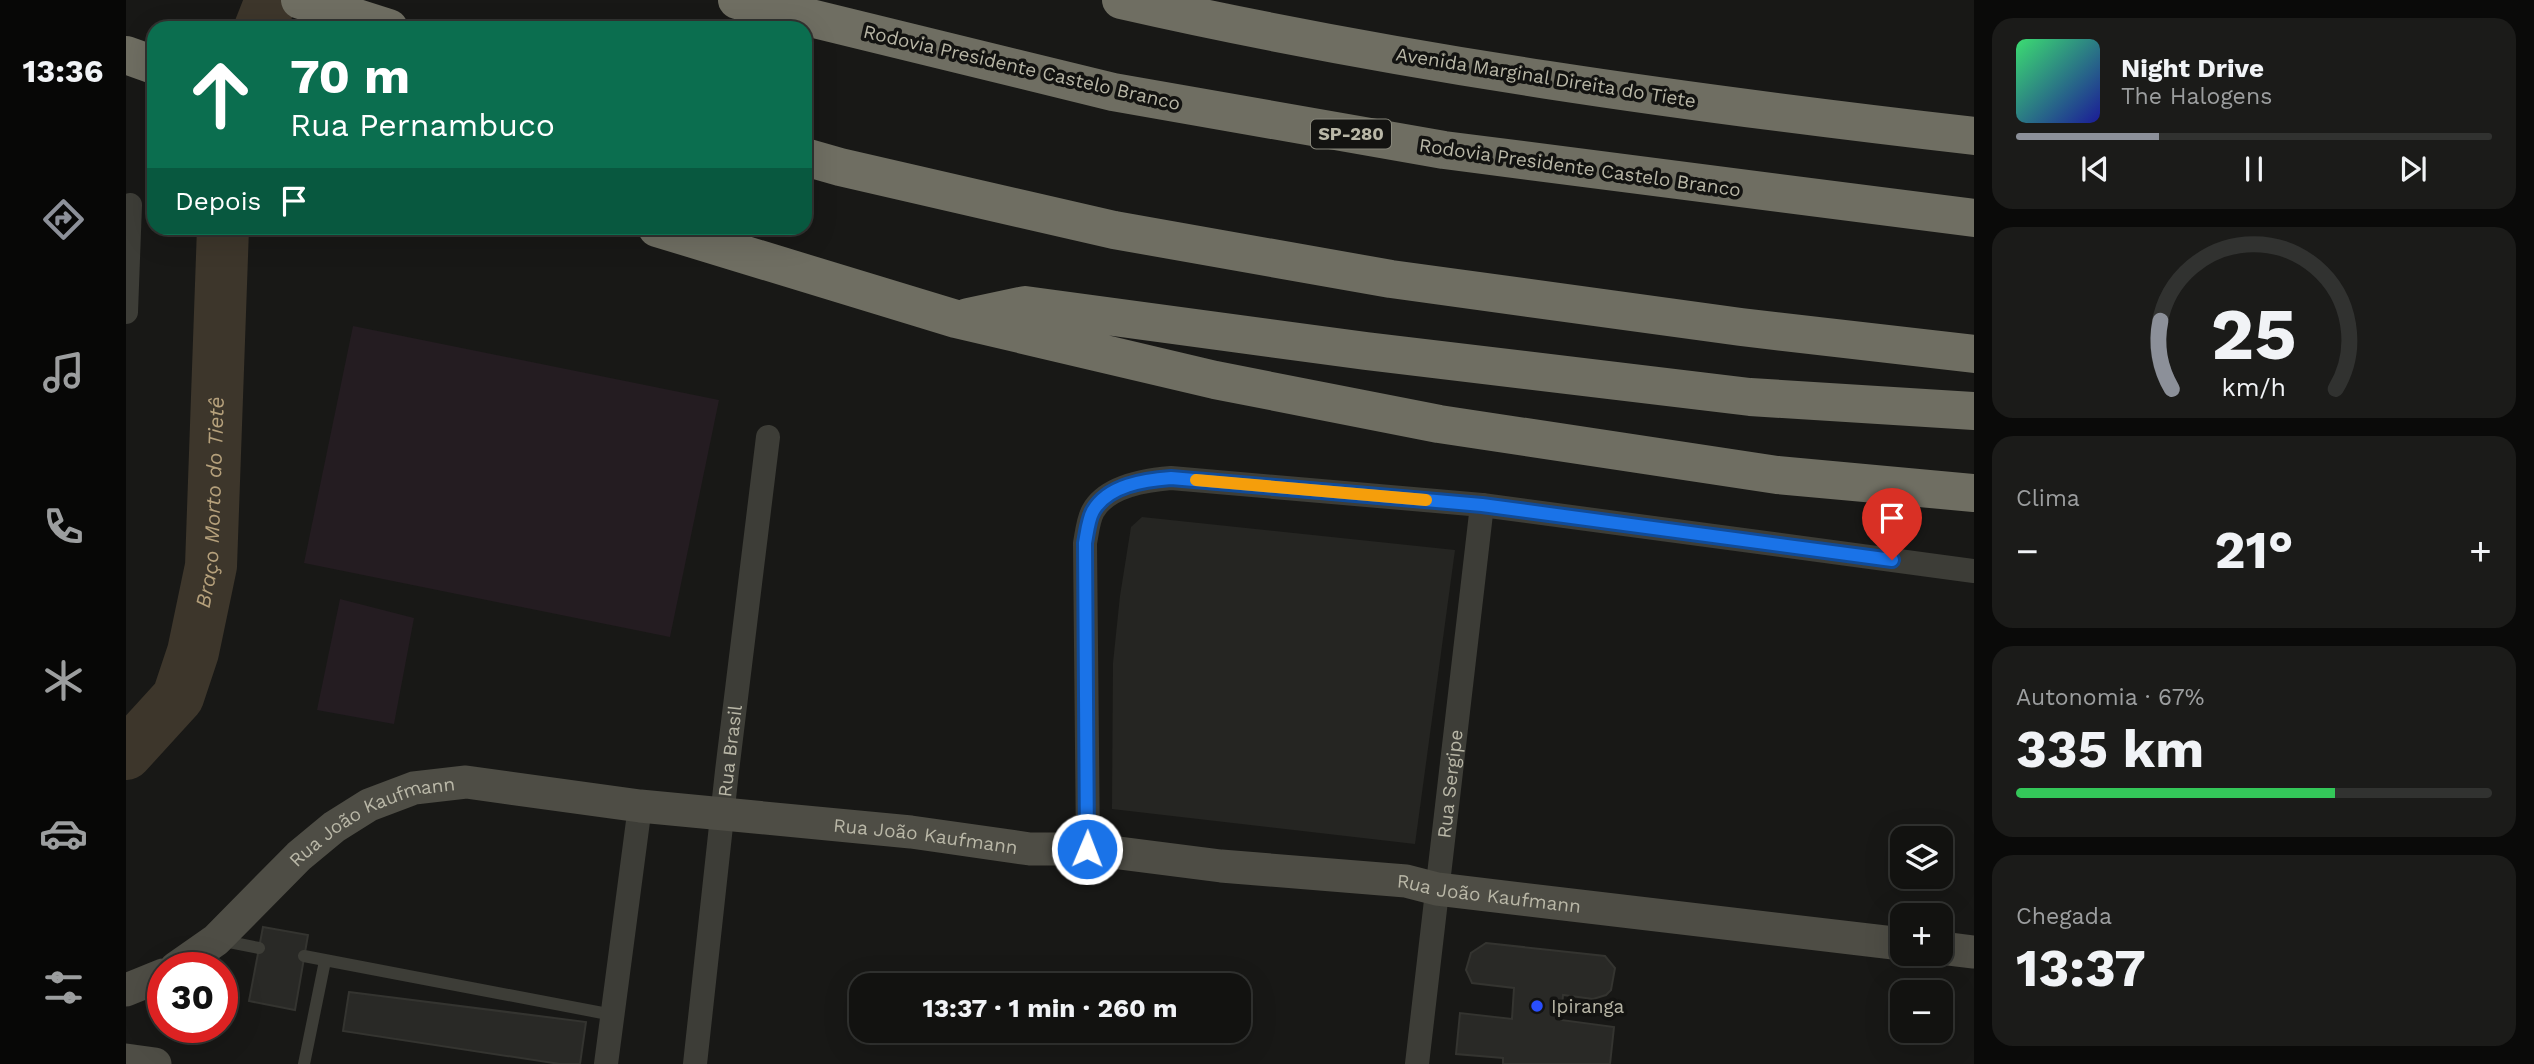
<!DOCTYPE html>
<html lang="pt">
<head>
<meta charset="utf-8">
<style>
	body { margin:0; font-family:"Work Sans",sans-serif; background:#1b1b19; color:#f1f3f6; height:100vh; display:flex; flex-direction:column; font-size:26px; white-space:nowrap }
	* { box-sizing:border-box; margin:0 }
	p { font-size:23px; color:#9c9e9f }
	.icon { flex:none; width:38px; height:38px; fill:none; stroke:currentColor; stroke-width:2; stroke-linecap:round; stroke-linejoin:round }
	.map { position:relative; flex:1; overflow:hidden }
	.sheet { display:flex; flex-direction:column; gap:18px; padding:18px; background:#0a0a09; width:560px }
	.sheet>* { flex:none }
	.banner { position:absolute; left:21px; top:21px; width:665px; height:214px; border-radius:21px; box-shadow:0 7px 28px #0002,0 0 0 2px #313230; background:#0b6e4f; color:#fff; overflow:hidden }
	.fabs { position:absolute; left:1764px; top:826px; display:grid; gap:14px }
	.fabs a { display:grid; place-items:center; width:63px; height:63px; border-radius:14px; background:#121210; box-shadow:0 7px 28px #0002,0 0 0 2px #313230; font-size:35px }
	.speed { position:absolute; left:21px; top:952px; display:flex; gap:14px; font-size:35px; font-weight:700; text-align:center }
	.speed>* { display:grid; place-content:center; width:91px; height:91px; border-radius:50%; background:#121210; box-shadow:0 7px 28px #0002,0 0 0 2px #313230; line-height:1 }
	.speed .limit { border:10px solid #d22; background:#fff; color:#111 }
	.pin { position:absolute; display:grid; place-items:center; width:60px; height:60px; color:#fff; margin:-72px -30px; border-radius:50% 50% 50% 0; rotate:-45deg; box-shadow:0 0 7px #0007 }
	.pin .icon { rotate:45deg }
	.me { position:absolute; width:77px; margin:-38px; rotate:1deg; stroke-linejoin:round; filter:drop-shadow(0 0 5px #0008) }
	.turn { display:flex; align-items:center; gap:24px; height:147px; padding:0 28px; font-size:32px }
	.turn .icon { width:91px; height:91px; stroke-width:2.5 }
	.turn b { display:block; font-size:49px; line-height:60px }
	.then { display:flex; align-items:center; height:66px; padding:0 28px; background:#0003; gap:14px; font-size:26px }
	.big { font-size:52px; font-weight:700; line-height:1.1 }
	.sheet .card { flex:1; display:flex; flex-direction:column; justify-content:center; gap:10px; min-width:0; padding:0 24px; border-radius:21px; background:#1b1b19 }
	.sheet .dial { align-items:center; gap:0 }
	.dial svg { height:182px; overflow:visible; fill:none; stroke:#313230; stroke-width:7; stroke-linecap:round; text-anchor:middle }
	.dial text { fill:#f1f3f6; stroke:none }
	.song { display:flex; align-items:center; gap:21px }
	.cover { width:84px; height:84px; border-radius:10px; background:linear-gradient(135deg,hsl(140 70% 55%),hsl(240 70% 35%)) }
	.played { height:7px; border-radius:4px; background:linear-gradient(90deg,#8c9099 30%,#313230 30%) }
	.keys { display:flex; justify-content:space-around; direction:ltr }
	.heat { display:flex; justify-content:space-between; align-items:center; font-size:38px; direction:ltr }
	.charge { height:10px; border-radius:5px; background:linear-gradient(90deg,#34c759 67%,#313230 0) }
	.trip { position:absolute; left:723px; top:973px; width:402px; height:70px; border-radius:21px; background:#121210; box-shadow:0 7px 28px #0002,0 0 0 2px #313230; font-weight:700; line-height:70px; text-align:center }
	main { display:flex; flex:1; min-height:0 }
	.menu { display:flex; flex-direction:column; width:126px; justify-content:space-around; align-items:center; background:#070706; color:#9c9e9f }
	.menu .icon { width:49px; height:49px }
	.menu .on { color:#8c9099 }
	.menu b { font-size:32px; color:#f1f3f6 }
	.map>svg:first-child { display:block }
	.built { fill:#252522 }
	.green { fill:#241c21 }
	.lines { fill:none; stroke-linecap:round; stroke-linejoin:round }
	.river { stroke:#3d362b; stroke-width:52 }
	.building { fill:#292926; stroke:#343430; stroke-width:2 }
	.lane { stroke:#3d3d37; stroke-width:12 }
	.street { stroke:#3d3d37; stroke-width:24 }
	.secondary { stroke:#4e4d45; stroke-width:33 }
	.highway { stroke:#6f6e62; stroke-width:38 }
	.route-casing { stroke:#114b97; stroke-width:18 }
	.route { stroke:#1a73e8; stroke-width:12 }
	.slow { stroke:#f59e0b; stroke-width:12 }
	.poi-dot { fill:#294efd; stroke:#131311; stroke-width:2.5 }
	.labels { text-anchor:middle; stroke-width:7; stroke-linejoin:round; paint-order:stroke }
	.shield { fill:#131311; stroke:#87867a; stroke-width:2 }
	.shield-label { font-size:18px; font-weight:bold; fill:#b9b7a7 }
	.street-label { font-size:19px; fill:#b9b7a7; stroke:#131311 }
	.poi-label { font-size:19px; fill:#b9b7a7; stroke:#131311; text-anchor:start }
	.water-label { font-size:21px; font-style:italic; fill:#b6a17c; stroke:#131311 }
</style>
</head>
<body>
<main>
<nav class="menu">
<b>13:36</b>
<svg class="icon on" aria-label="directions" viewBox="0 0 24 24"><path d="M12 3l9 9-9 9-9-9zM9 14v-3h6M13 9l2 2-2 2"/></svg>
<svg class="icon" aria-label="music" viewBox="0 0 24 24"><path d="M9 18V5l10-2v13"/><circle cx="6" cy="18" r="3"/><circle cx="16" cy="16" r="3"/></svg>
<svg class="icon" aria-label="phone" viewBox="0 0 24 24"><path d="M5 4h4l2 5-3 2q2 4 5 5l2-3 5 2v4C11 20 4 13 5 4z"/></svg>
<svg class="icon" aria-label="climate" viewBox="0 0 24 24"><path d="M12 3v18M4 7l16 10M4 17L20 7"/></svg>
<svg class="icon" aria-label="car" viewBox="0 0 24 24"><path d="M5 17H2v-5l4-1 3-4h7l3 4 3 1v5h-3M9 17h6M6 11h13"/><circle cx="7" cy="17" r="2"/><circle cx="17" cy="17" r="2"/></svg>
<svg class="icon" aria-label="filters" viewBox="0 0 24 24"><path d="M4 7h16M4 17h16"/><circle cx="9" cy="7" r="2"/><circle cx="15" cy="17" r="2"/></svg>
</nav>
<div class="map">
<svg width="1848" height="1064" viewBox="0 0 1848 1064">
	<rect width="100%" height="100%" fill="#181816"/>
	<path class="built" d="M1016,517l313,33 -40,294 -303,-35 1,-146 7,-67 11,-69z"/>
	<path class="green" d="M227,326l366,74 -49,237 -366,-74z
		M214,599l74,19 -20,106 -77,-14z"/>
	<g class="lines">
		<g class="river">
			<path d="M134,28l11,-28"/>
			<path id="s1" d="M0,754l52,-57 15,-45 18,-86 12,-338"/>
		</g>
	</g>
	<path class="building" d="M137,927l45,8 -13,75 -46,-9z
		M1360,943l119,13 10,12 -4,22 -5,5 -13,4 -30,-4 -2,25 53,7 -4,37h-107v-6l-47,-4 4,-41 52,6 2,-31 -42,-5 -6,-13 5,-17z
		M223,992l237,30 -6,42h-20l-217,-33z"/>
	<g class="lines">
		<path class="lane" d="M93,940l40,8
			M178,956l309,59
			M178,1064l21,-103"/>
		<g class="street">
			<path d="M0,312l4,-107"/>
			<path d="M962,849l-3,-306c2,-10 3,-23 8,-32 14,-25 53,-31 78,-33l311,27 492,66"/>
			<path d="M480,1064l34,-258"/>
			<path id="s2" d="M569,1064l32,-293 41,-334"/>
			<path id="s3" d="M1291,1064l65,-559"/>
		</g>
		<g class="secondary">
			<path d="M1815,948l33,4"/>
			<path id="s4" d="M50,968l40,-28 83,-84 35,-29 35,-22 45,-17 52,-6 174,24 271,26 119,17h58l133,17 185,15 31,8 465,55"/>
			<path d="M0,990l37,-15"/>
			<path d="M0,1060l29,4"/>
		</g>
		<path class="highway" d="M174,0l89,28
			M611,0l376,92 331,58 530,68
			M995,0c281,64 567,103 853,136
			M0,55l28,10
			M679,157l35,10 274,63 277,49 350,48 233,27
			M531,228l299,91 259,61 224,44 338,51 197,18
			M842,317l57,-12 341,46 384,46 224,14"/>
	</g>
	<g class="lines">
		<defs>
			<path id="route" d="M961,849l-2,-306c2,-10 3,-23 8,-32 15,-26 52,-31 78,-33l311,27 410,55"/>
		</defs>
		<use href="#route" class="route-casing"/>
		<use href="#route" class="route"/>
		<path class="slow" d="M1070,480l230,20"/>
	</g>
	<circle class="poi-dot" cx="1411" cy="1006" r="7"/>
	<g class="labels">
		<rect class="shield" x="1185" y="119.5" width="80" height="29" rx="5"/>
		<g class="shield-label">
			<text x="1225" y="140">SP-280</text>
		</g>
		<g class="street-label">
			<text transform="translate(896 67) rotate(13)" y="7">Rodovia Presidente Castelo Branco</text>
			<text transform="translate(1420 77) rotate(9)" y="7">Avenida Marginal Direita do Tiete</text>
			<text transform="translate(1454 167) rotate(8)" y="7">Rodovia Presidente Castelo Branco</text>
			<text dy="7" stroke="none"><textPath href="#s2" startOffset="315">Rua Brasil</textPath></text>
			<text dy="7" stroke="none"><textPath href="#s3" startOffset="282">Rua Sergipe</textPath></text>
			<text dy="7" stroke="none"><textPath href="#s4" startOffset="250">Rua João Kaufmann</textPath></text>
			<text dy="7" stroke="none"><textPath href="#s4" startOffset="817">Rua João Kaufmann</textPath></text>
			<text dy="7" stroke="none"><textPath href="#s4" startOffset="1384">Rua João Kaufmann</textPath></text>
		</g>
		<g class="poi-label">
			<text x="1425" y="1013">Ipiranga</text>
		</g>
		<g class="water-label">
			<text dy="7" stroke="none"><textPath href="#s1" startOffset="276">Braço Morto do Tietê</textPath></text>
		</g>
	</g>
</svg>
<div class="fabs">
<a><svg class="icon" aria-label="layers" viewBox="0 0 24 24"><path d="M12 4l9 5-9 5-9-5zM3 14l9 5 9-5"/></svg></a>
<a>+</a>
<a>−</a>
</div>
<div class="speed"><div class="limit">30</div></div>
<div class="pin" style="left:1766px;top:560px;background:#d93025"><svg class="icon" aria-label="arrive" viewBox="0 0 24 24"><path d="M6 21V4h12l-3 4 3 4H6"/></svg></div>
<svg class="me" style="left:961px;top:849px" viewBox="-20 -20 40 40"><circle r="17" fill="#1a73e8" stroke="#fff" stroke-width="3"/><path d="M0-11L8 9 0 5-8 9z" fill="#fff"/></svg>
<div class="trip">13:37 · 1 min · 260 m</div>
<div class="banner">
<div class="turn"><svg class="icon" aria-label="ahead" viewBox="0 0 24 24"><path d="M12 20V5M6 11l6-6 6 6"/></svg><div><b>70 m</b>Rua Pernambuco</div></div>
<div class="then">Depois<svg class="icon" aria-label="arrive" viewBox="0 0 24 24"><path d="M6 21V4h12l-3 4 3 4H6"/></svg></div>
</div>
</div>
<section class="sheet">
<div class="card">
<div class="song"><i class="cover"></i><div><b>Night Drive</b><p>The Halogens</p></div></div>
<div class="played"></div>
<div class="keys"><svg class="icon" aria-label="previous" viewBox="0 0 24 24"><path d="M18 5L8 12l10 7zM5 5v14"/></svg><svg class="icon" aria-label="pause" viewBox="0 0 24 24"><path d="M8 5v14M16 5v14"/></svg><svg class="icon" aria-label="next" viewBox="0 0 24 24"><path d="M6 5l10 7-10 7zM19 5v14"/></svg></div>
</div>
<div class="card dial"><svg viewBox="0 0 100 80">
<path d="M14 69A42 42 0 1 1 86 69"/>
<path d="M14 69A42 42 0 0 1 9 39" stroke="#8c9099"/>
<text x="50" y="56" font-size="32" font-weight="700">25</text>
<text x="50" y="72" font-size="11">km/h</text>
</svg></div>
<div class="card"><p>Clima</p>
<div class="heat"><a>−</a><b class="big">21°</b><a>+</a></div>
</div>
<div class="card"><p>Autonomia · 67%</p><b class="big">335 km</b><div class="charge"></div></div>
<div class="card"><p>Chegada</p><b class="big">13:37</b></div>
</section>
</main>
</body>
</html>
